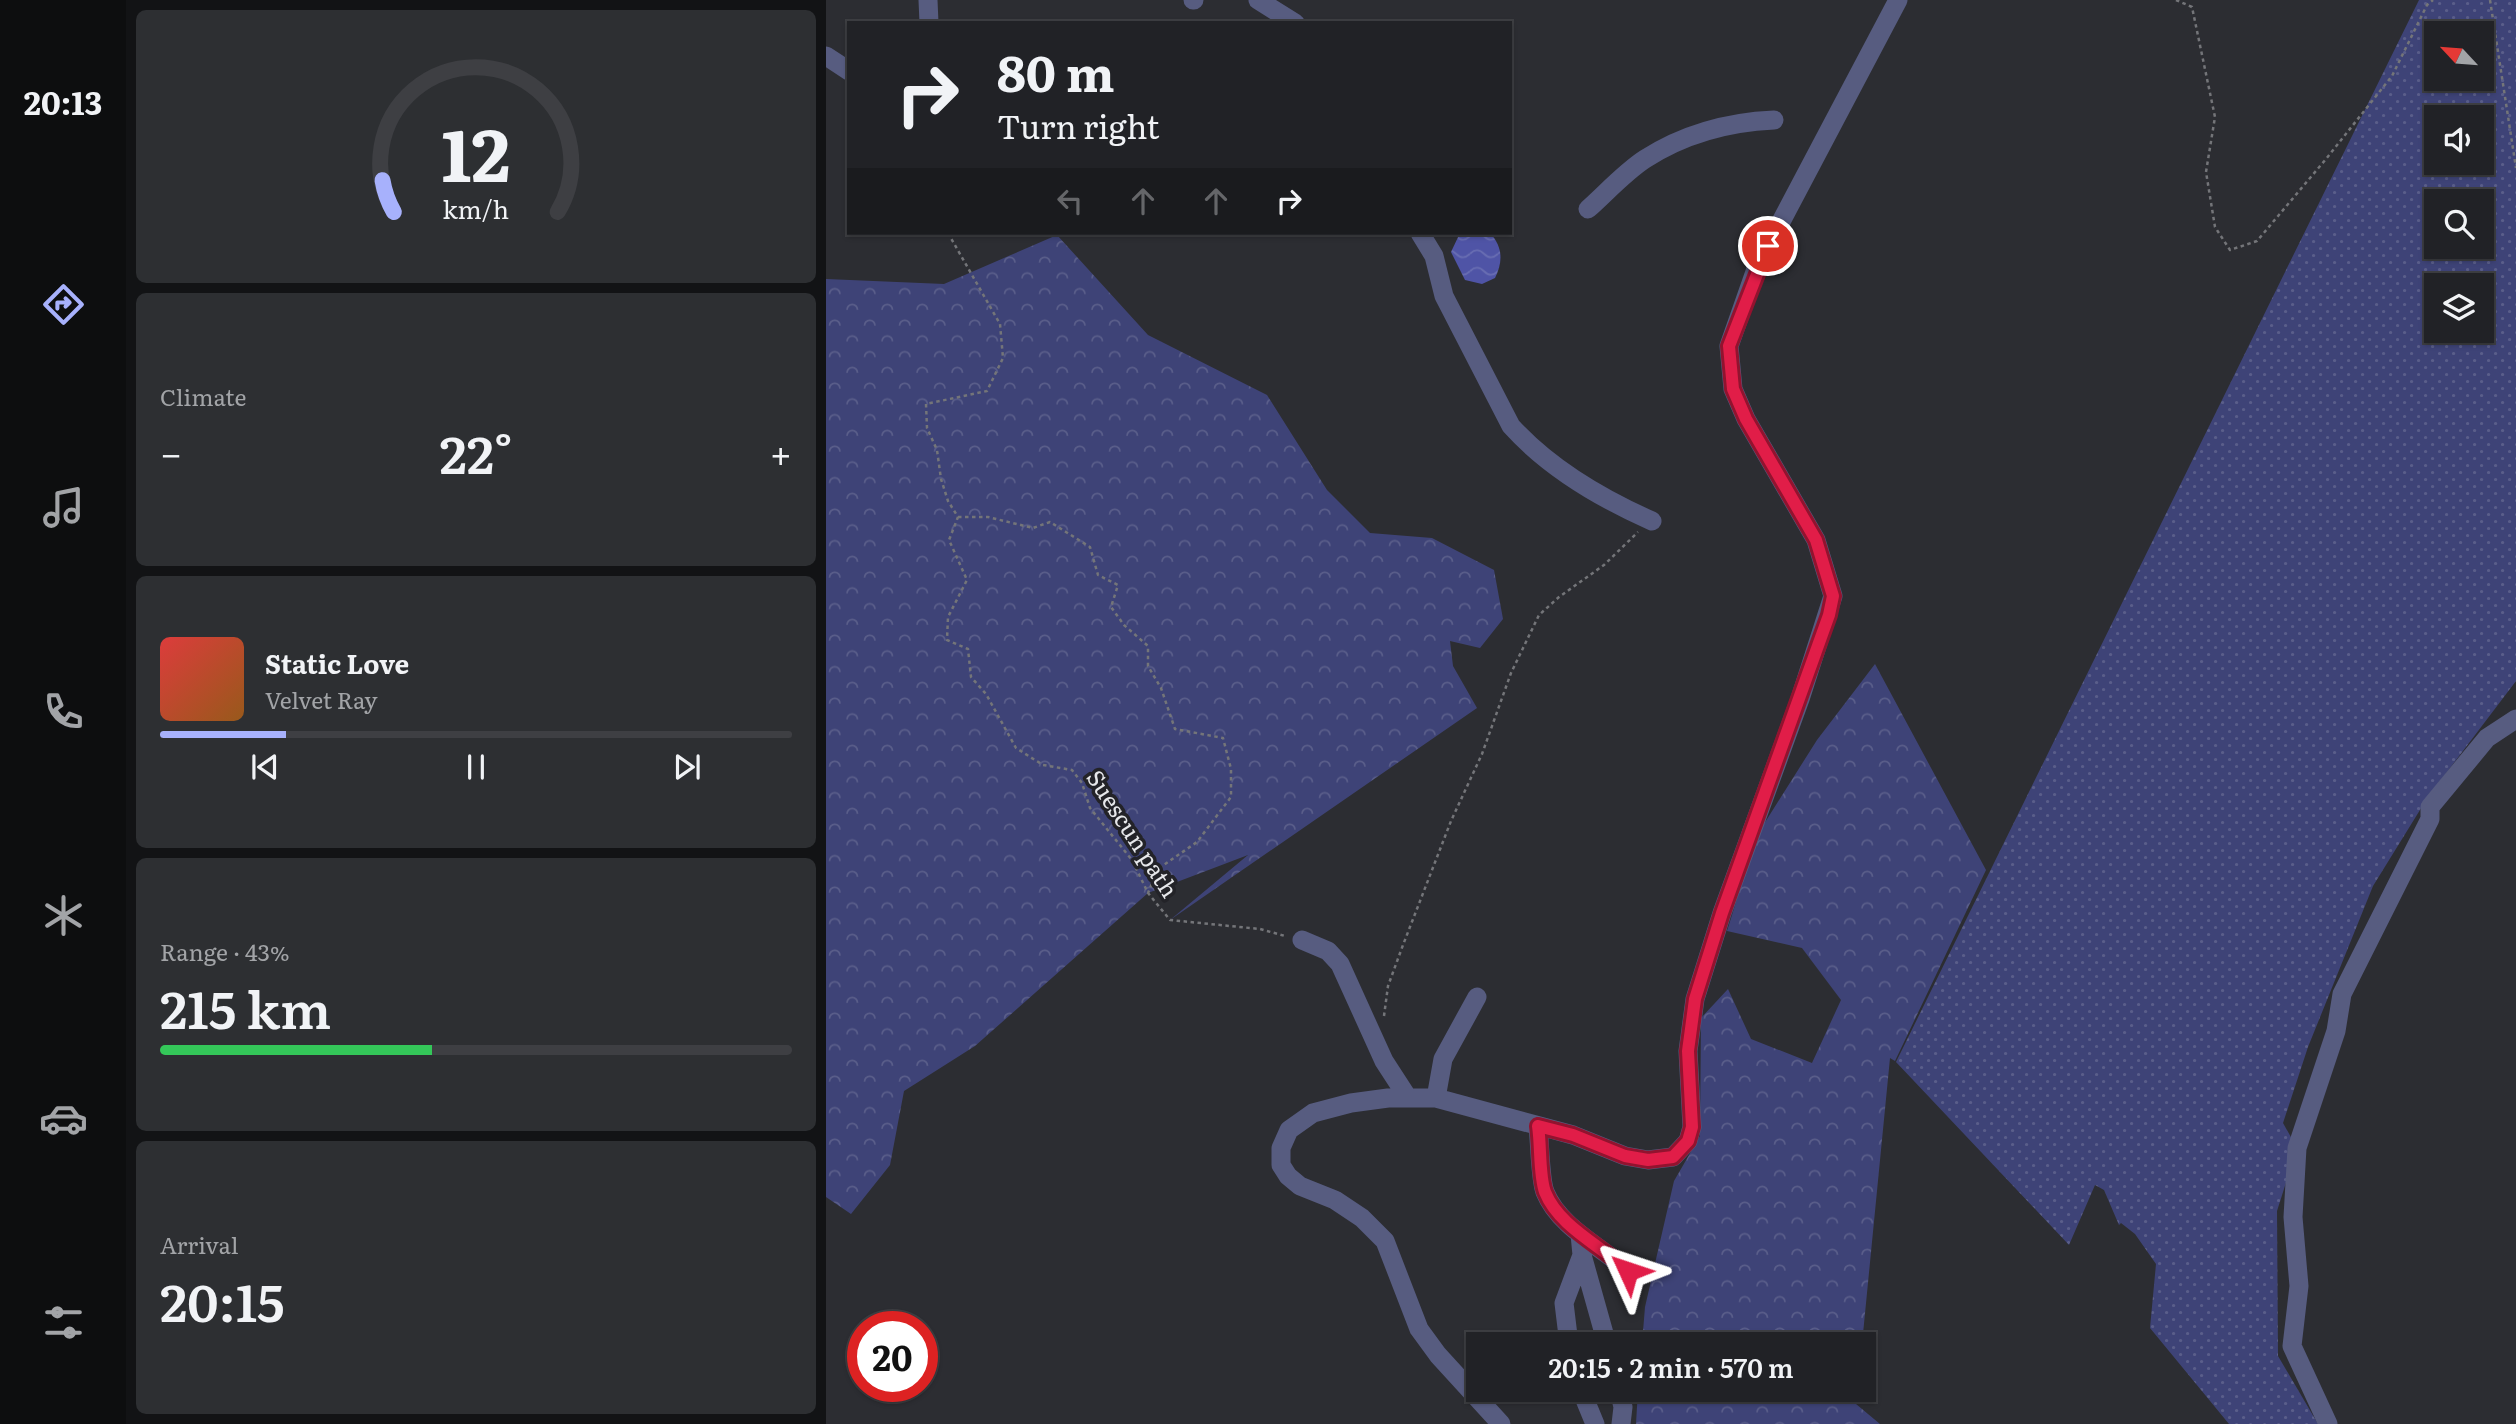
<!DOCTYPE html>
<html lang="en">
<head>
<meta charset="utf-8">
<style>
	body { margin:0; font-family:Literata,serif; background:#2d2f32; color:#f1f3f6; height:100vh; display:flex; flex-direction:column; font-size:26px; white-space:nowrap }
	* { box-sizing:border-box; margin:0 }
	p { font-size:23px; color:#a2a4a7 }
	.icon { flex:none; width:38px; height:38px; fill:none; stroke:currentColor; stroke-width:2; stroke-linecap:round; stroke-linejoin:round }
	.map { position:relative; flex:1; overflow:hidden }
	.sheet { display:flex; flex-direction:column; gap:10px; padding:10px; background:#121315; width:700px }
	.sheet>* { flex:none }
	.banner { position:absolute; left:21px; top:21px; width:665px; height:214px; border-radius:0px; box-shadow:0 2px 5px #0004,0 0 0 2px #3e3f43; background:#212226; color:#f1f3f6; overflow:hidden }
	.needle { width:46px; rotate:296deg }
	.buttons { position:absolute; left:1598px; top:21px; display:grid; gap:14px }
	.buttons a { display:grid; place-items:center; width:70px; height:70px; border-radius:0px; background:#212226; box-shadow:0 2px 5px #0004,0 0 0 2px #3e3f43; font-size:35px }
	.speed { position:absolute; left:21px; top:1311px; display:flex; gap:14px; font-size:35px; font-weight:700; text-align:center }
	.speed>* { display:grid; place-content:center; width:91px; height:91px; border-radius:50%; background:#212226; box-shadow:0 2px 5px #0004,0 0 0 2px #3e3f43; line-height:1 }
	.speed .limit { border:10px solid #d22; background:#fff; color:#111 }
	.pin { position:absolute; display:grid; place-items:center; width:60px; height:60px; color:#fff; margin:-30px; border:4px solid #fff; border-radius:50%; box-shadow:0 2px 7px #0007 }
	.me { position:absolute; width:77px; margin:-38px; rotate:312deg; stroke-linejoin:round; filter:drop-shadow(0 0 5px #0008) }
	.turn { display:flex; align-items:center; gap:24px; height:147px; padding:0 35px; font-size:32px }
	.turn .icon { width:91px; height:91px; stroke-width:2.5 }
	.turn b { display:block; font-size:49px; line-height:60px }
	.lanes { display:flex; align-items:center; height:66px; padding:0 35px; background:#0003; justify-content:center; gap:35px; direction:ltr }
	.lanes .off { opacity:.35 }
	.big { font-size:52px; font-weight:600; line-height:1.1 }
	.sheet .widget { flex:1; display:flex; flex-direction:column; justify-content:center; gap:10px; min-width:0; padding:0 24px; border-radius:10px; background:#2d2f32 }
	.sheet .dial { align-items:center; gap:0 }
	.dial svg { height:182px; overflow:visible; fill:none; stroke:#3e3f43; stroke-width:7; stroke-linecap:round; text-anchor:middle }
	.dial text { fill:#f1f3f6; stroke:none }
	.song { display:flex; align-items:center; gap:21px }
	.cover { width:84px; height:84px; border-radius:10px; background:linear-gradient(135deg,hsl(0 70% 55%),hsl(30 70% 35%)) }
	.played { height:7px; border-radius:4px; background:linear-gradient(90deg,#a7b1fc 20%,#3e3f43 20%) }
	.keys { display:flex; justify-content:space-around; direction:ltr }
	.heat { display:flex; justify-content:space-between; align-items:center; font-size:38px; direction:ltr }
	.charge { height:10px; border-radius:5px; background:linear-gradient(90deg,#34c759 43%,#3e3f43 0) }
	.trip { position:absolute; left:640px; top:1332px; width:410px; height:70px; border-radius:0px; background:#212226; box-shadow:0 2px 5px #0004,0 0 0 2px #3e3f43; font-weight:600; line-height:70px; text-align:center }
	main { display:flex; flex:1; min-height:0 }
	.menu { display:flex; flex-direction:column; width:126px; justify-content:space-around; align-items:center; background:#0d0e0f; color:#a2a4a7 }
	.menu .icon { width:49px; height:49px }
	.menu .active { color:#a7b1fc }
	.menu b { font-size:32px; color:#f1f3f6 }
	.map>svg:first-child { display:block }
	.green { fill:url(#green-dots); fill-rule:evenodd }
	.forest { fill:url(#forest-crowns) }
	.water { fill:url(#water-waves) }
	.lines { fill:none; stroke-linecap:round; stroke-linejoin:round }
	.path { stroke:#747579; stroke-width:2.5; stroke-dasharray:3.5 3.5; stroke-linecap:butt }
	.minor { stroke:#575c80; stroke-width:19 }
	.route-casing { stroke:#92132f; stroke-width:18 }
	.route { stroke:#e11d48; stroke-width:12 }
	.labels { text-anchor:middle; stroke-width:7; stroke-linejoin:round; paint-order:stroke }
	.street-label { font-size:23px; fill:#e7e8eb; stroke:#232328 }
</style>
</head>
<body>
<main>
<nav class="menu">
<b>20:13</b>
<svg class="icon active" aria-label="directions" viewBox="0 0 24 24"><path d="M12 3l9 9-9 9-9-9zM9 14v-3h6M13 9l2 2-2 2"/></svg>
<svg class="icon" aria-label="music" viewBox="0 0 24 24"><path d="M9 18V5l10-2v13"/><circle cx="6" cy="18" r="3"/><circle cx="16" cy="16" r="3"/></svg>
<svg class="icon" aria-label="phone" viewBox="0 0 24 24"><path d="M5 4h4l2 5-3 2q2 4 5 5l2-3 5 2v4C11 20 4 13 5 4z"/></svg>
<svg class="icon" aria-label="climate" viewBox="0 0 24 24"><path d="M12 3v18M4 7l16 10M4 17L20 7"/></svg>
<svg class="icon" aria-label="car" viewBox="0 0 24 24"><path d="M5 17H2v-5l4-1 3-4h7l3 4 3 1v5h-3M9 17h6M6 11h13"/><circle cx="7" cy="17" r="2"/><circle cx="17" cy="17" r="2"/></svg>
<svg class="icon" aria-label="filters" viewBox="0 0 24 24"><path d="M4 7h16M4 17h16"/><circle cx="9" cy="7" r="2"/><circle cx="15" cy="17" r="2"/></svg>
</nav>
<section class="sheet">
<div class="widget dial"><svg viewBox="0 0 100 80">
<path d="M14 69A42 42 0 1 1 86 69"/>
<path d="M14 69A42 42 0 0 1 9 55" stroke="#a7b1fc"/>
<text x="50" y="56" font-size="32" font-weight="700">12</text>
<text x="50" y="72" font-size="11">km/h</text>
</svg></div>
<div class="widget"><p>Climate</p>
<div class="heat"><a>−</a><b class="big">22°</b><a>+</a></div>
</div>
<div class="widget">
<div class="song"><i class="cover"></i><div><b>Static Love</b><p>Velvet Ray</p></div></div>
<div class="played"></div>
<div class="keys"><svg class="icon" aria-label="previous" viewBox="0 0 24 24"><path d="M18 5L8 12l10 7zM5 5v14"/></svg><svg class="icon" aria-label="pause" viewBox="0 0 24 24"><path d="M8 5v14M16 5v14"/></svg><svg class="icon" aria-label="next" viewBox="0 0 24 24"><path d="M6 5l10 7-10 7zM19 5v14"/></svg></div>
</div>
<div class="widget"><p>Range · 43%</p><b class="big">215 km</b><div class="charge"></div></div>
<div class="widget"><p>Arrival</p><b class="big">20:15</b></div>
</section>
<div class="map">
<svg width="1690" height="1424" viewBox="0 0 1690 1424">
	<defs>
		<pattern id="green-dots" width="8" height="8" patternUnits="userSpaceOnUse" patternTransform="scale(1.75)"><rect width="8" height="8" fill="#3e4377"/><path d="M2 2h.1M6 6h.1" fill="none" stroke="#5a5e8a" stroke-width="1.8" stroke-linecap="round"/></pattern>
		<pattern id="forest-crowns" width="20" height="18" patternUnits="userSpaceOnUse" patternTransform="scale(1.75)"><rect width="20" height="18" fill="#3e4377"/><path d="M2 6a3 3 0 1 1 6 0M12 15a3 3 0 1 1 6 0" fill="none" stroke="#5a5e8a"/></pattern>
		<pattern id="water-waves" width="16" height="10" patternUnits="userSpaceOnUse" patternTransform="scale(1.75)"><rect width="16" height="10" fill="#4f54a6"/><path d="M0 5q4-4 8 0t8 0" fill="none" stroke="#686db2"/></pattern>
	</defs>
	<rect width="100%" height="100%" fill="#2c2d32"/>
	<path class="green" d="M1593,0h97v681l-88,116 -55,89 -65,161 -25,76 14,25 -20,63 1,145 40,68h-89l-79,-96 6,-64 -21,-30 -14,-11 -2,2 -15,-35 -9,-5 -26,60 -173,-183zM1610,33h46v46h-46zM1610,117h46v46h-46zM1610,201h46v46h-46zM1610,285h46v46h-46z"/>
	<path class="forest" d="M231,235l91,100 119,60 60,95 43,43 62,5 62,32 9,49 -23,29 -30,-7 3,25 24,42 -307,212 78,-65 -100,38 -173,153 -71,45 -14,74 -39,49 -25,-17v-918l118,5z
		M1049,664l111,206 -91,191 -5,-3 -28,286h-220l3,-37 29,-126 26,-45 1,-118 27,-29 23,50 61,24 29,-63 -39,-52 -75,-17 30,-96 60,-95z
		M812,1390h219l-1,14 24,20h-244z"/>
	<path class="water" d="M634,233h30c13,14 13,29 5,45l-13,6 -17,-4 -14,-28z"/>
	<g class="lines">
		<path class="path" d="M1350,0l16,7 23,110 -9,55 9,55 15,23 27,-9 69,-82 66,-83 35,-71 6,-5
			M1664,0l26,168
			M122,233l52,91 3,34 -16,33 -61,13 1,24 10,22 4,29 7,22 10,16 -9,23 18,40 -19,37 -1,23 21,9 3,28 15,17 30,54 27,17 29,5 10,13 8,25 42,52 16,33 22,27 90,9 25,7
			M132,517h30l45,11 17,-6 40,25 8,28 20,10 -7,22 13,18 24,21v20l13,22 14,41 48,9 8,31v28l-34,45 -39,27 -10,24
			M558,1016l4,-30 15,-41 48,-124 31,-67 29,-81 28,-58 20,-18 45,-32 34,-33"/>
		<path class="minor" d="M102,0l1,23
			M367,0h1
			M432,0l37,23
			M0,56l23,15
			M762,209c18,-16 37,-37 57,-50 39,-25 84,-37 129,-39
			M594,233l14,23 10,40 67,130c38,42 89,72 141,95
			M476,940l26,11 12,13 44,97 24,37
			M610,1098l7,-39 34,-62
			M712,1126c2,17 2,53 7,66 14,35 57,55 83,79
			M754,1234l2,21 25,89
			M743,1344l-5,-41 18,-48
			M755,1390l14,34
			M793,1390l4,17 -2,17
			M675,1424l-63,-69 -19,-26 -34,-88 -23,-23 -27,-18 -35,-14 -12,-10 -7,-11v-17l8,-18 24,-17 38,-10 37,-5h48l137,37 52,21 23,4 25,-3 15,-16 4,-14 -4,-76 7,-52 27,-86 78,-214 33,-103 -17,-56 -70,-121 -13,-30 -4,-43 27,-77 142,-269
			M1502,1424l-36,-78 7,-60 -6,-69 4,-69 39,-117 6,-37 88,-175v-12l57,-69 29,-19"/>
	</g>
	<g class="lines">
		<defs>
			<path id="route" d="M802,1271c-26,-25 -69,-44 -83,-79 -6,-16 -4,-47 -7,-66l35,9 52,21 23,4 25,-3 15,-16 4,-14 -4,-76 7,-52 27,-86 107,-298 4,-19 -17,-56 -70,-121 -13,-30 -4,-43 39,-100"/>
		</defs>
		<use href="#route" class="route-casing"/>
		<use href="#route" class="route"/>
	</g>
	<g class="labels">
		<g class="street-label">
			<text transform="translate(306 834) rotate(57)" y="8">Suescun path</text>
		</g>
	</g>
</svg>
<div class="buttons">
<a><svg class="needle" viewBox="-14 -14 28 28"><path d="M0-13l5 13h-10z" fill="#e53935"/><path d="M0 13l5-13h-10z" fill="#a2a4a7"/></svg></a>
<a><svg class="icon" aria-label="sound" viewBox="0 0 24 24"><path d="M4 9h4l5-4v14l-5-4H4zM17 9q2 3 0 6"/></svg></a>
<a><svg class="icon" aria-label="search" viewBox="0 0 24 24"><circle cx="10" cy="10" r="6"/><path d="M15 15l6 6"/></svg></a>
<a><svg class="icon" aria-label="layers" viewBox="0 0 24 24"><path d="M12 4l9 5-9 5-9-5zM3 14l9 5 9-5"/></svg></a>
</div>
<div class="speed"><div class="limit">20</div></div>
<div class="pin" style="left:942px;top:246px;background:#d93025"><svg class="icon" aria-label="arrive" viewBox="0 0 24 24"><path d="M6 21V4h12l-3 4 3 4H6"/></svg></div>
<svg class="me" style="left:802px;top:1271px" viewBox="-20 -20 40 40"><path d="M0-17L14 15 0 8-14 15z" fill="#e11d48" stroke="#fff" stroke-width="4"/></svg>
<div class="trip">20:15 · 2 min · 570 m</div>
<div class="banner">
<div class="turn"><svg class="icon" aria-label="right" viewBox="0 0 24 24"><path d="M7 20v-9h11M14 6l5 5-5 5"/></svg><div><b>80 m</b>Turn right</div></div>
<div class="lanes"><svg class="icon off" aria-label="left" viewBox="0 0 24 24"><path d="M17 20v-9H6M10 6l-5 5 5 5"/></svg><svg class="icon off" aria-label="ahead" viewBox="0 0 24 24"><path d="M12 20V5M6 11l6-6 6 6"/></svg><svg class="icon off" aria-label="ahead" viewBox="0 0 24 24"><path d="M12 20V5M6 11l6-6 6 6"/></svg><svg class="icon" aria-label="right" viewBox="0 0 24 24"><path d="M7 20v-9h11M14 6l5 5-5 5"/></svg></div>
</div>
</div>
</main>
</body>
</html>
